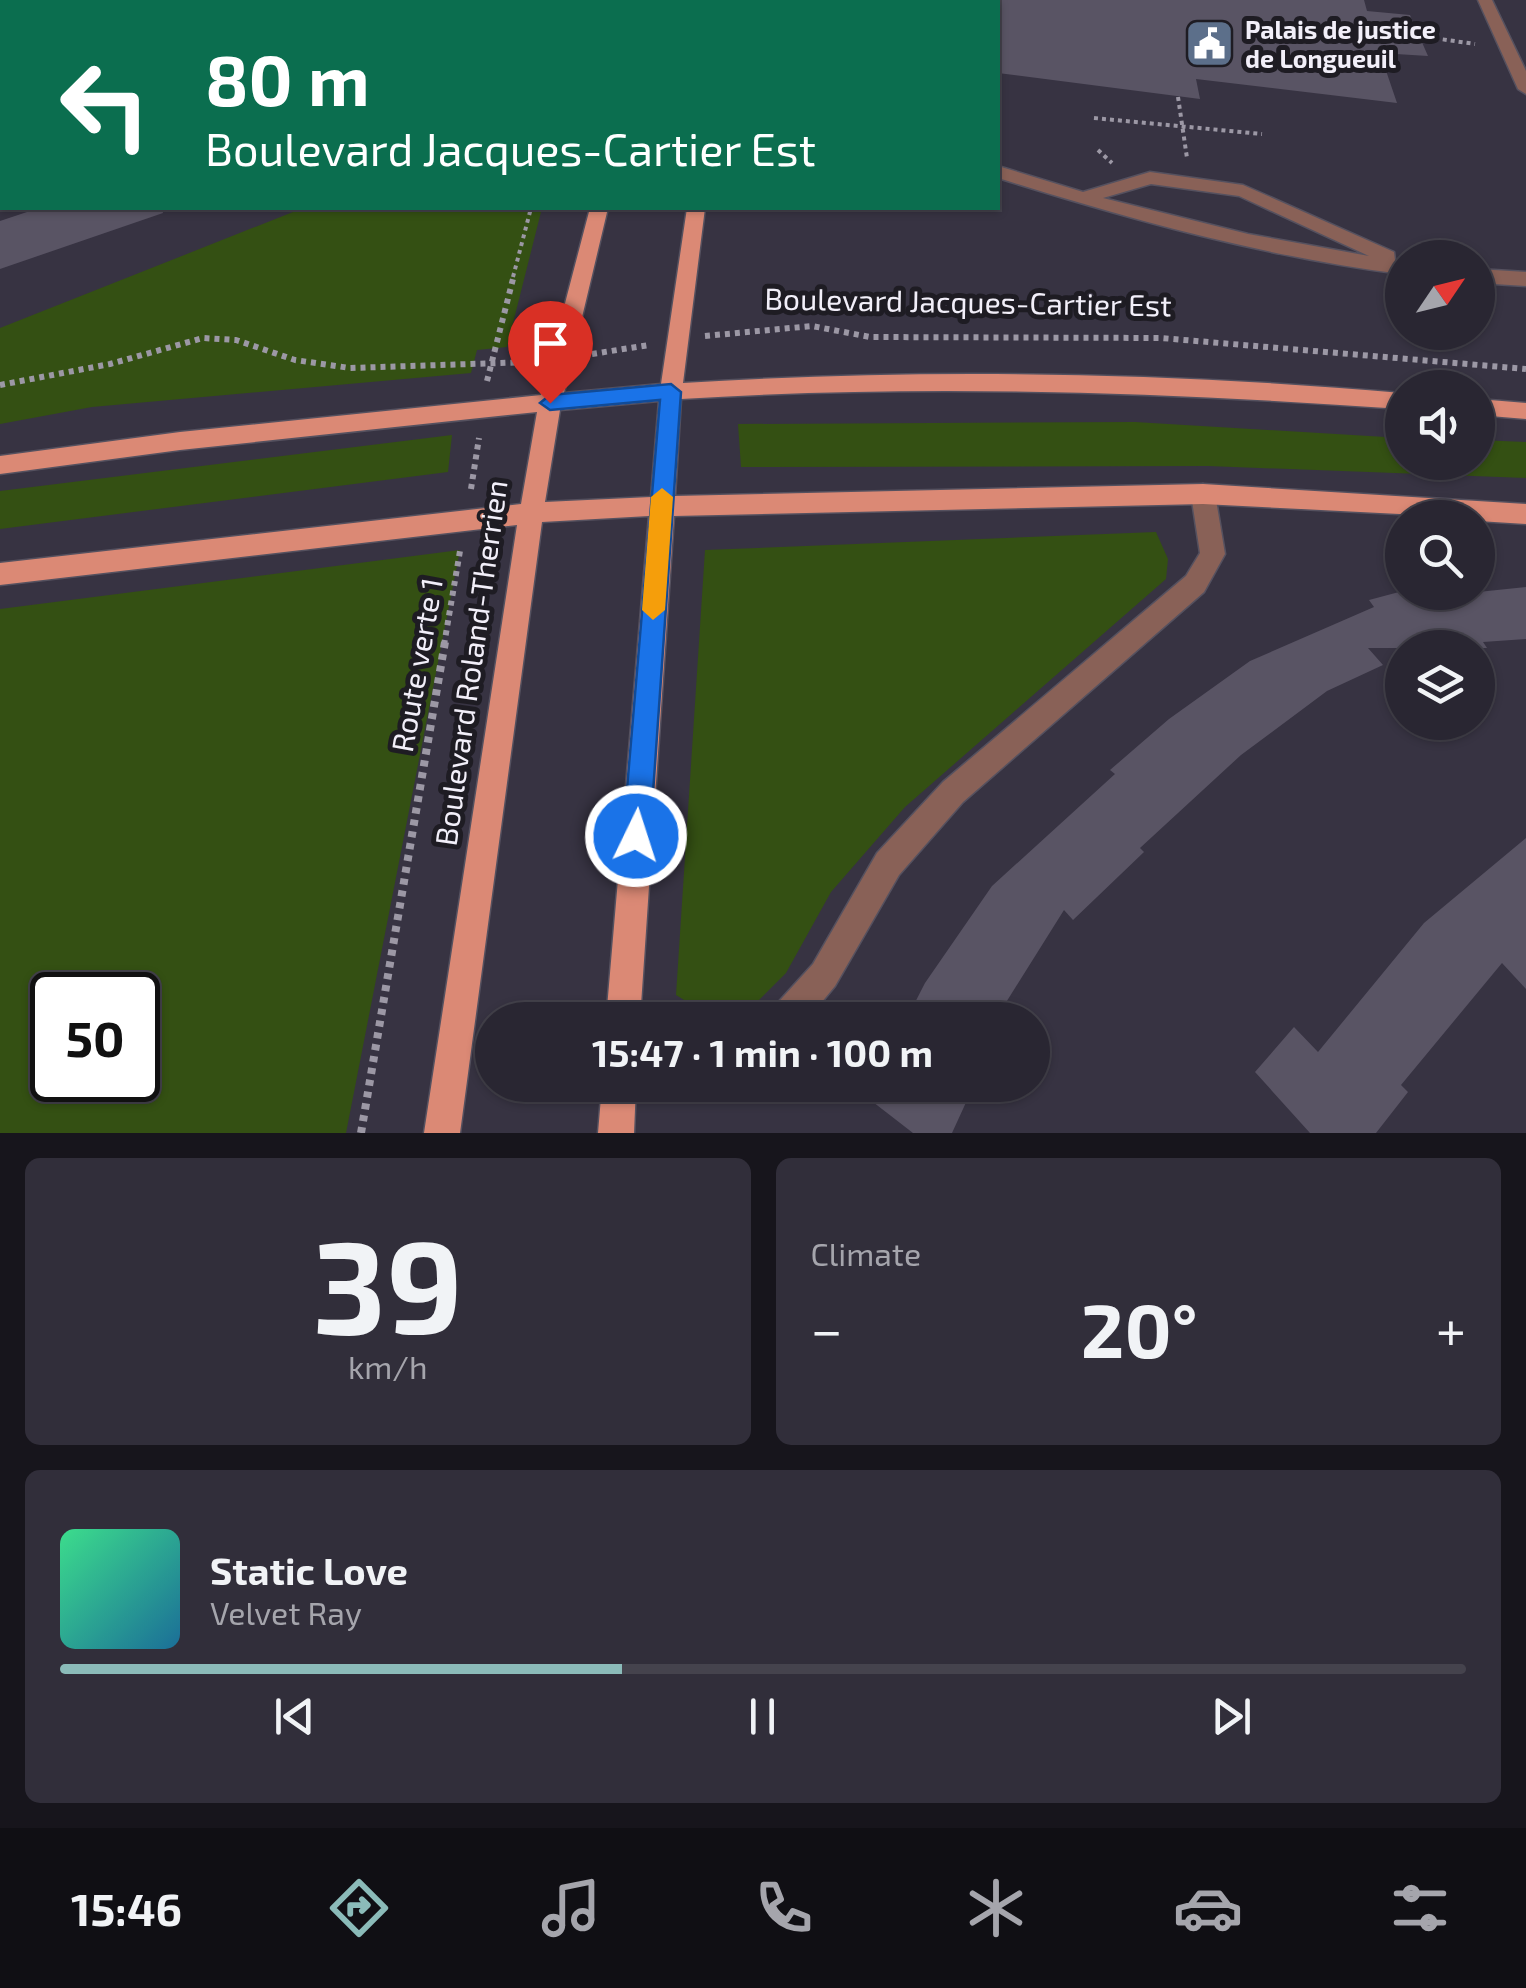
<!DOCTYPE html>
<html lang="en">
<head>
<meta charset="utf-8">
<style>
	body { margin:0; font-family:"Exo 2",sans-serif; background:#312e3a; color:#f1f3f6; height:100vh; display:flex; flex-direction:column; font-size:38px; white-space:nowrap }
	* { box-sizing:border-box; margin:0 }
	p { font-size:32px; color:#a5a5ac }
	.icon { flex:none; width:55px; height:55px; fill:none; stroke:currentColor; stroke-width:2; stroke-linecap:round; stroke-linejoin:round }
	.map { position:relative; height:1133px; overflow:hidden }
	.sheet { display:flex; flex-direction:column; gap:25px; padding:25px; background:#17151c; flex:1 }
	.sheet>* { flex:none }
	.banner { position:absolute; left:0px; top:0px; width:1000px; height:210px; box-shadow:0 2px 8px #0004,0 0 0 2px #45434d; background:#0b6e4f; color:#fff; overflow:hidden }
	.needle { width:65px; rotate:55deg }
	.controls { position:absolute; left:1385px; top:240px; display:grid; gap:20px }
	.controls a { display:grid; place-items:center; width:110px; height:110px; border-radius:50%; background:#292632; box-shadow:0 2px 8px #0004,0 0 0 2px #45434d; font-size:50px }
	.speed { position:absolute; left:30px; top:972px; display:flex; gap:20px; font-size:50px; font-weight:700; text-align:center }
	.speed>* { display:grid; place-content:center; width:130px; height:130px; border-radius:50%; background:#292632; box-shadow:0 2px 8px #0004,0 0 0 2px #45434d; line-height:1 }
	.speed .limit { border:5px solid #111; border-radius:15px; background:#fff; color:#111 }
	.pin { position:absolute; display:grid; place-items:center; width:85px; height:85px; color:#fff; margin:-102px -42px; border-radius:50% 50% 50% 0; rotate:-45deg; box-shadow:0 0 10px #0007 }
	.pin .icon { rotate:45deg }
	.me { position:absolute; width:110px; margin:-55px; rotate:4deg; stroke-linejoin:round; filter:drop-shadow(0 0 8px #0008) }
	.turn { display:flex; align-items:center; gap:35px; height:210px; padding:0 40px; font-size:45px }
	.turn .icon { width:130px; height:130px; stroke-width:2.5 }
	.turn b { display:block; font-size:70px; line-height:85px }
	.big { font-size:75px; font-weight:700; line-height:1.1 }
	.sheet .tile { flex:1; display:flex; flex-direction:column; justify-content:center; gap:15px; min-width:0; padding:0 35px; border-radius:15px; background:#312e3a }
	.sheet .dial { align-items:center; gap:0 }
	.dial b { font-size:130px; line-height:1 }
	.song { display:flex; align-items:center; gap:30px }
	.cover { width:120px; height:120px; border-radius:15px; background:linear-gradient(135deg,hsl(150 70% 55%),hsl(200 70% 35%)) }
	.played { height:10px; border-radius:5px; background:linear-gradient(90deg,#8bbbb9 40%,#45434d 40%) }
	.keys { display:flex; justify-content:space-around; direction:ltr }
	.heat { display:flex; justify-content:space-between; align-items:center; font-size:55px; direction:ltr }
	.sheet .tiles { flex:1; display:grid; gap:25px; grid-template-columns:1fr 1fr }
	.tile:last-child { grid-column:span 2 }
	.trip { position:absolute; left:475px; top:1002px; width:575px; height:100px; border-radius:50px; background:#292632; box-shadow:0 2px 8px #0004,0 0 0 2px #45434d; font-weight:700; line-height:100px; text-align:center }
	.dock { display:flex; height:160px; justify-content:space-around; align-items:center; background:#100f14; color:#a5a5ac }
	.dock .icon { width:70px; height:70px }
	.dock .current { color:#8bbbb9 }
	.dock b { font-size:45px; color:#f1f3f6 }
	.map>svg:first-child { display:block }
	.green { fill:#345013; fill-rule:evenodd }
	.building { fill:#595464 }
	.lines { fill:none; stroke-linecap:round; stroke-linejoin:round }
	.minor-casing { stroke:#55515f; stroke-width:3 }
	.major-casing { stroke:#55515f; stroke-width:3 }
	.path-far2 { stroke:#9c98a5; stroke-width:4; stroke-dasharray:4 4; stroke-linecap:butt }
	.path-far1 { stroke:#9c98a5; stroke-width:6; stroke-dasharray:5 5; stroke-linecap:butt }
	.path { stroke:#9c98a5; stroke-width:8; stroke-dasharray:6 6; stroke-linecap:butt }
	.minor { fill:#896157; fill-rule:evenodd }
	.major { fill:#db8975; fill-rule:evenodd }
	.route { fill:#1a73e8; stroke:#114b97; stroke-width:2.5 }
	.slow { fill:#f59e0b }
	.labels { text-anchor:middle; stroke-width:10; stroke-linejoin:round; paint-order:stroke }
	.far-poi-label { font-size:25px; font-weight:bold; fill:#f2eff9; stroke:#1e1c23; text-anchor:start }
	.street-label { font-size:30px; fill:#f2eff9; stroke:#1e1c23 }
</style>
</head>
<body>
<div class="map">
<svg width="1526" height="1133" viewBox="0 0 1526 1133">
	<rect width="100%" height="100%" fill="#373342"/>
	<path class="green" d="M303,208h239l-35,139 -30,3 -6,23 -379,34 -92,17v-96z
		M1135,422l267,16v24h76v-22l48,2v36l-318,-12 -467,1 -3,-43z
		M452,435l-4,37 -448,57v-38z
		M1156,532l12,27 -2,20 -261,228 -74,85 -45,81 -38,38 -43,2 -29,-18 29,-445z
		M460,550l-114,583h-346v-524zM138,995v85h-86v-85z"/>
	<path class="building" d="M998,0h366l3,11 43,4 18,41 -48,-3 17,50 -201,-24 4,20 -202,-26z
		M39,208h123l1,5 -163,56v-48z
		M1526,587v52l-43,3 4,6h-119l15,17 -56,26 -86,64 -101,93 4,4 -71,68 -9,-10 -69,110h-89l19,-37 67,-97 123,-112 -5,-4 59,-51 81,-58 124,-54 -5,-7 30,-8h79z
		M1526,838v151l-24,-26 -101,122 7,7 -32,41h-66l-55,-61 39,-45 24,25 106,-129z
		M851,1085h123l-22,48h-39z"/>
	<g class="lines">
		<defs>
			<path id="minor" d="M829,0h14v2h-14z
				M1478,0h14l34,71v23l-8,-5z
				M998,166l85,26 67,-20 93,13 151,67 1,8 7,2v12c-137,-17 -273,-55 -404,-96zM1151,184l88,12 130,60 -121,-22 -145,-36z
				M2,176v12l-2,1v-12z
				M1478,269l48,3v14l-48,-3z
				M1203,484l12,10 10,60 -21,38 -241,210 -64,73 -64,111 -28,34h-39l5,-12 40,-44 64,-111 66,-71 243,-206 14,-23 -9,-59z"/>
			<path id="major" d="M590,208h18l-44,185 97,-9 26,-176h18l-22,175c239,-15 480,-11 719,10v16c-240,-17 -480,-25 -721,-10l-6,97 528,-12 323,20v20l-48,-3v-3l-275,-14 -529,12 -34,504h-34l43,-504 -107,6 -82,611h-36l93,-608 -517,60v-22l521,-59 16,-92 -357,38 -180,24v-18l180,-24 361,-37zM659,401l-8,96 -106,5 15,-92z
				M1478,399l48,4v16l-48,-4z
				M602,1085h34l-2,48h-36z"/>
		</defs>
		<use href="#minor" class="minor-casing"/>
		<use href="#major" class="major-casing"/>
		<path class="path-far2" d="M82,0l8,2
			M1419,36l56,8
			M1178,97l9,61
			M1094,118l168,16
			M1098,150l14,13
			M513,277l18,-69"/>
		<path class="path-far1" d="M705,336l107,-10 58,11 291,1 365,31
			M592,354l57,-9
			M487,381l27,-106
			M0,385l110,-21 93,-26 33,2 59,20 55,8 180,-6
			M471,489l8,-51
			M444,645l16,-94"/>
		<path class="path" d="M361,1133l84,-491"/>
		<use href="#minor" class="minor"/>
		<use href="#major" class="major"/>
	</g>
	<path class="route" d="M671,384l10,8 -31,444 -4,10 -10,4 -9,-4 -4,-10 37,-436 -110,10 -10,-7 10,-8z"/>
	<path class="slow" d="M662,488l11,9 -8,113 -12,10 -11,-10 9,-113z"/>
	<defs>
		<symbol id="civic-square" viewBox="-11 -11 22 22"><rect x="-9" y="-9" width="18" height="18" rx="4" fill="#5c6f8a" stroke="#1e1c23"/><path d="M-.6-6.5H3V-4.5H.6V-3L4-1V1h2V6H-6V1h2V-1L-.6-3ZM-1.2 2.5V6h2.4V2.5Z" fill="#fff"/></symbol>
	</defs>
	<g fill-rule="evenodd">
		<use href="#civic-square" x="1182" y="16" width="55" height="55"/>
	</g>
	<g class="labels">
		<g class="far-poi-label">
			<text x="1245" y="39">Palais de justice<tspan x="1245" dy="29">de Longueuil</tspan></text>
		</g>
		<g class="street-label">
			<text transform="translate(968 303) rotate(1)" y="10">Boulevard Jacques-Cartier Est</text>
			<text transform="translate(472 663) rotate(-82)" y="10">Boulevard Roland-Therrien</text>
			<text transform="translate(418 665) rotate(-80)" y="10">Route verte 1</text>
		</g>
	</g>
</svg>
<div class="controls">
<a><svg class="needle" viewBox="-14 -14 28 28"><path d="M0-13l5 13h-10z" fill="#e53935"/><path d="M0 13l5-13h-10z" fill="#a5a5ac"/></svg></a>
<a><svg class="icon" aria-label="sound" viewBox="0 0 24 24"><path d="M4 9h4l5-4v14l-5-4H4zM17 9q2 3 0 6"/></svg></a>
<a><svg class="icon" aria-label="search" viewBox="0 0 24 24"><circle cx="10" cy="10" r="6"/><path d="M15 15l6 6"/></svg></a>
<a><svg class="icon" aria-label="layers" viewBox="0 0 24 24"><path d="M12 4l9 5-9 5-9-5zM3 14l9 5 9-5"/></svg></a>
</div>
<div class="speed"><div class="limit">50</div></div>
<div class="pin" style="left:550px;top:403px;background:#d93025"><svg class="icon" aria-label="arrive" viewBox="0 0 24 24"><path d="M6 21V4h12l-3 4 3 4H6"/></svg></div>
<svg class="me" style="left:636px;top:836px" viewBox="-20 -20 40 40"><circle r="17" fill="#1a73e8" stroke="#fff" stroke-width="3"/><path d="M0-11L8 9 0 5-8 9z" fill="#fff"/></svg>
<div class="trip">15:47 · 1 min · 100 m</div>
<div class="banner">
<div class="turn"><svg class="icon" aria-label="left" viewBox="0 0 24 24"><path d="M17 20v-9H6M10 6l-5 5 5 5"/></svg><div><b>80 m</b>Boulevard Jacques-Cartier Est</div></div>
</div>
</div>
<section class="sheet">
<div class="tiles">
<div class="tile dial"><b>39</b><p>km/h</p></div>
<div class="tile"><p>Climate</p>
<div class="heat"><a>−</a><b class="big">20°</b><a>+</a></div>
</div>
<div class="tile">
<div class="song"><i class="cover"></i><div><b>Static Love</b><p>Velvet Ray</p></div></div>
<div class="played"></div>
<div class="keys"><svg class="icon" aria-label="previous" viewBox="0 0 24 24"><path d="M18 5L8 12l10 7zM5 5v14"/></svg><svg class="icon" aria-label="pause" viewBox="0 0 24 24"><path d="M8 5v14M16 5v14"/></svg><svg class="icon" aria-label="next" viewBox="0 0 24 24"><path d="M6 5l10 7-10 7zM19 5v14"/></svg></div>
</div>
</div>
</section>
<nav class="dock">
<b>15:46</b>
<svg class="icon current" aria-label="directions" viewBox="0 0 24 24"><path d="M12 3l9 9-9 9-9-9zM9 14v-3h6M13 9l2 2-2 2"/></svg>
<svg class="icon" aria-label="music" viewBox="0 0 24 24"><path d="M9 18V5l10-2v13"/><circle cx="6" cy="18" r="3"/><circle cx="16" cy="16" r="3"/></svg>
<svg class="icon" aria-label="phone" viewBox="0 0 24 24"><path d="M5 4h4l2 5-3 2q2 4 5 5l2-3 5 2v4C11 20 4 13 5 4z"/></svg>
<svg class="icon" aria-label="climate" viewBox="0 0 24 24"><path d="M12 3v18M4 7l16 10M4 17L20 7"/></svg>
<svg class="icon" aria-label="car" viewBox="0 0 24 24"><path d="M5 17H2v-5l4-1 3-4h7l3 4 3 1v5h-3M9 17h6M6 11h13"/><circle cx="7" cy="17" r="2"/><circle cx="17" cy="17" r="2"/></svg>
<svg class="icon" aria-label="filters" viewBox="0 0 24 24"><path d="M4 7h16M4 17h16"/><circle cx="9" cy="7" r="2"/><circle cx="15" cy="17" r="2"/></svg>
</nav>
</body>
</html>
